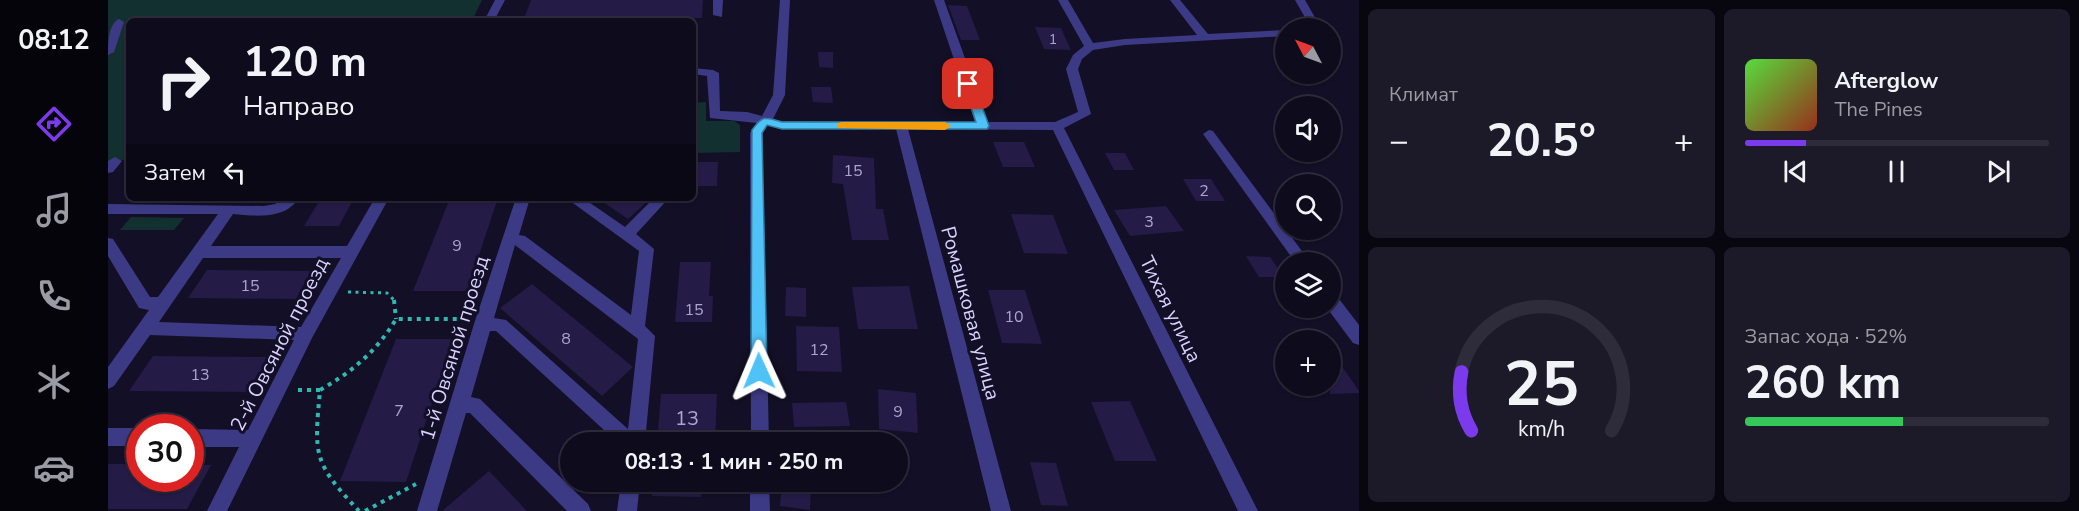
<!DOCTYPE html>
<html lang="ru">
<head>
<meta charset="utf-8">
<style>
	body { margin:0; font-family:"Nunito Sans",sans-serif; background:#1c1929; color:#f1f3f6; height:100vh; display:flex; flex-direction:column; font-size:22px; white-space:nowrap }
	* { box-sizing:border-box; margin:0 }
	p { font-size:20px; color:#9b9ba3 }
	.icon { flex:none; width:33px; height:33px; fill:none; stroke:currentColor; stroke-width:2; stroke-linecap:round; stroke-linejoin:round }
	.map { position:relative; flex:1; overflow:hidden }
	.sheet { display:flex; flex-direction:column; gap:9px; padding:9px; background:#08060f; width:720px }
	.sheet>* { flex:none }
	.top-card { position:absolute; left:18px; top:18px; width:570px; height:183px; border-radius:9px; box-shadow:0 2px 4px #0004,0 0 0 2px #2e2b3b; background:#0e0b1c; color:#f1f3f6; overflow:hidden }
	.needle { width:39px; rotate:311deg }
	.buttons { position:absolute; left:1167px; top:18px; display:grid; gap:12px }
	.buttons a { display:grid; place-items:center; width:66px; height:66px; border-radius:50%; background:#0e0b1c; box-shadow:0 2px 4px #0004,0 0 0 2px #2e2b3b; font-size:30px }
	.speed { position:absolute; left:18px; top:414px; display:flex; gap:12px; font-size:30px; font-weight:700; text-align:center }
	.speed>* { display:grid; place-content:center; width:78px; height:78px; border-radius:50%; background:#0e0b1c; box-shadow:0 2px 4px #0004,0 0 0 2px #2e2b3b; line-height:1 }
	.speed .limit { border:9px solid #d22; background:#fff; color:#111 }
	.pin { position:absolute; display:grid; place-items:center; width:51px; height:51px; color:#fff; margin:-26px; border-radius:12px; box-shadow:0 3px 9px #0006 }
	.me { position:absolute; width:66px; margin:-33px; rotate:359deg; stroke-linejoin:round; filter:drop-shadow(0 0 4px #0008) }
	.turn { display:flex; align-items:center; gap:21px; height:126px; padding:0 18px; font-size:27px }
	.turn .icon { width:78px; height:78px; stroke-width:2.5 }
	.turn b { display:block; font-size:42px; line-height:51px }
	.then { display:flex; align-items:center; height:57px; padding:0 18px; background:#0003; gap:12px; font-size:22px }
	.big { font-size:45px; font-weight:700; line-height:1.1 }
	.sheet .card { flex:1; display:flex; flex-direction:column; justify-content:center; gap:9px; min-width:0; padding:0 21px; border-radius:9px; background:#1c1929 }
	.sheet .dial { align-items:center; gap:0 }
	.dial svg { height:156px; overflow:visible; fill:none; stroke:#2e2b3b; stroke-width:7; stroke-linecap:round; text-anchor:middle }
	.dial text { fill:#f1f3f6; stroke:none }
	.song { display:flex; align-items:center; gap:18px }
	.cover { width:72px; height:72px; border-radius:9px; background:linear-gradient(135deg,hsl(110 70% 55%),hsl(10 70% 35%)) }
	.played { height:6px; border-radius:3px; background:linear-gradient(90deg,#7c3aed 20%,#2e2b3b 20%) }
	.keys { display:flex; justify-content:space-around; direction:ltr }
	.heat { display:flex; justify-content:space-between; align-items:center; font-size:33px; direction:ltr }
	.charge { height:9px; border-radius:4px; background:linear-gradient(90deg,#34c759 52%,#2e2b3b 0) }
	.sheet .tiles { flex:1; display:grid; gap:9px; grid-template-columns:repeat(2,1fr) }
	.trip { position:absolute; left:452px; top:432px; width:348px; height:60px; border-radius:30px; background:#0e0b1c; box-shadow:0 2px 4px #0004,0 0 0 2px #2e2b3b; font-weight:700; line-height:60px; text-align:center }
	main { display:flex; flex:1; min-height:0 }
	.tab-bar { display:flex; flex-direction:column; width:108px; justify-content:space-around; align-items:center; background:#06040b; color:#9b9ba3 }
	.tab-bar .icon { width:42px; height:42px }
	.tab-bar .active { color:#7c3aed }
	.tab-bar b { font-size:27px; color:#f1f3f6 }
	.map>svg:first-child { display:block }
	.green { fill:#12302f }
	.building { fill:#241b47 }
	.lines { fill:none; stroke-linecap:round; stroke-linejoin:round }
	.path-far1 { stroke:#2fb8b0; stroke-width:3; stroke-dasharray:3 4.5; stroke-linecap:butt }
	.path { stroke:#2fb8b0; stroke-width:4; stroke-dasharray:4 5; stroke-linecap:butt }
	.minor { fill:#3d3a85; fill-rule:evenodd }
	.route { fill:#4fc3f7; stroke:#337fa1; stroke-width:1.5 }
	.slow { fill:#f59e0b }
	.labels { text-anchor:middle; stroke-width:6; stroke-linejoin:round; paint-order:stroke }
	.far-number-label { font-size:14px; fill:#aca6d1 }
	.number-label { font-size:16px; fill:#aca6d1 }
	.street-label { font-size:20px; fill:#d9d4ff; stroke:#130f26 }
	.near-number-label { font-size:20px; fill:#aca6d1 }
</style>
</head>
<body>
<main>
<nav class="tab-bar">
<b>08:12</b>
<svg class="icon active" aria-label="directions" viewBox="0 0 24 24"><path d="M12 3l9 9-9 9-9-9zM9 14v-3h6M13 9l2 2-2 2"/></svg>
<svg class="icon" aria-label="music" viewBox="0 0 24 24"><path d="M9 18V5l10-2v13"/><circle cx="6" cy="18" r="3"/><circle cx="16" cy="16" r="3"/></svg>
<svg class="icon" aria-label="phone" viewBox="0 0 24 24"><path d="M5 4h4l2 5-3 2q2 4 5 5l2-3 5 2v4C11 20 4 13 5 4z"/></svg>
<svg class="icon" aria-label="climate" viewBox="0 0 24 24"><path d="M12 3v18M4 7l16 10M4 17L20 7"/></svg>
<svg class="icon" aria-label="car" viewBox="0 0 24 24"><path d="M5 17H2v-5l4-1 3-4h7l3 4 3 1v5h-3M9 17h6M6 11h13"/><circle cx="7" cy="17" r="2"/><circle cx="17" cy="17" r="2"/></svg>
</nav>
<div class="map">
<svg width="1251" height="511" viewBox="0 0 1251 511">
	<rect width="100%" height="100%" fill="#130f26"/>
	<path class="green" d="M0,0h374l-10,21h-343v137l-21,6z
		M598,102v19h28l6,4v27l-47,1v-50z
		M23,217l53,1 -10,12h-54z"/>
	<path class="building" d="M423,0h172l-1,18h-107v3h-72z
		M840,5l19,1 13,34h-19z
		M927,27l26,1 10,22 -27,-1z
		M710,52h15v16l-14,-1z
		M703,87h20l2,16 -20,-1z
		M885,142h31l11,25h-32z
		M997,153h20l9,17h-20z
		M725,155l41,3 2,51h7l6,31h-37l-9,-56 -11,-1z
		M585,162h25l-1,24h-24z
		M1075,179h28l14,22h-29z
		M213,198h33l-15,28h-35z
		M342,198h48l-31,93h-54z
		M489,198h54l-23,21z
		M1058,206l18,25 -54,5 -16,-26z
		M903,214l42,1 15,39 -44,-1z
		M1138,256l24,1 14,20h-25z
		M572,262h31l-2,34h4l-1,26h-37z
		M99,270l104,1 -15,28 -108,-1z
		M424,284l101,83 -31,29 -102,-88z
		M801,286l9,43h-60l-6,-42z
		M678,287l20,1v29l-21,-1z
		M880,290h37l17,54 -40,-1z
		M688,326l43,1 3,45 -45,-1z
		M288,339h57l-47,143 -66,-1z
		M1222,349l29,42v2l-29,1z
		M45,356l115,1 -18,35 -121,-1z
		M770,389l38,4 2,40 -39,-4z
		M553,394h56l-2,48h-58z
		M1022,401l27,60h-42l-24,-59z
		M738,402l4,24 -56,1 -2,-24z
		M922,462l26,1 12,43 -27,-1z
		M0,464h32v14h50v-13h21l-24,44h-79z
		M381,471l38,40h-85z
		M545,482h49l-1,15 -49,-1z
		M674,482l29,2 -1,26 -30,-4z"/>
	<g class="lines">
		<path class="path-far1" d="M240,292l39,1 9,9"/>
		<path class="path" d="M286,300l2,19
			M190,390h22c-6,66 -7,72 39,121
			M212,390c32,-18 57,-39 76,-71h72
			M257,511l51,-27"/>
		<path class="minor" d="M387,0h10l-11,21h-10z
			M605,0h10l-1,17 -9,-2z
			M672,0h10l-5,95 -12,24 9,2 193,1 -41,-122h10l44,122h67l23,-10 -12,-43 7,-14 11,-9 -26,-46h10l25,43 32,-4 72,-4 -27,-35h10l28,34 78,-4v6l-161,9 -32,5 -11,9 -4,10 13,45 -27,14 194,383h-20l-185,-381 -145,-1 103,382h-20l-95,-382h-114l-14,-4 -6,8 7,309h-18l-1,-309 7,-10 -47,-5 -3,-42 -14,-2v-6l20,2 6,3 1,38 27,1 15,4 11,-21z
			M1187,0h10l12,21 -1,7h-10l1,-7z
			M11,19l5,3 -10,30 -6,3c0,-11 0,-31 11,-36z
			M1101,130l4,1 97,131h-15l-92,-128z
			M7,157l7,4 -9,11 -5,1v-12z
			M176,198h15c-14,22 -44,18 -66,16l-22,32h136l28,-48h14l-77,140 -85,173h-20l32,-64h-49v-18l58,1 46,-90 -144,-5 -36,51 -6,3v-22l41,-57 -10,-2 -31,-52v-18l5,1 37,58h8l60,-83h-110v-10l156,2 11,-2zM95,258h138l-40,69 -142,-5z
			M408,198h14l-11,37 6,1 106,79 8,-64 -73,-53h17l42,29 29,-29h15l-33,36 18,15 -9,77 10,10 -10,106h-28l-121,-111h-6l-19,66 9,2 108,105 3,7h-24l-97,-98h-4l-29,98h-20l57,-187zM407,245l123,94 -10,90 -122,-109 -12,-2z
			M1222,293l6,2 23,30v20l-6,-2 -26,-35h3z
			M0,428h32v18h-32z
			M513,482h19l-3,29h-20z
			M642,482h19l1,29h-20z"/>
	</g>
	<path class="route" d="M860,81l6,3 15,42 -2,3h-205l-15,-4 -5,8 5,238 -3,5 -5,2 -6,-2 -2,-5 1,-241c11,-15 12,-13 30,-8h194l-13,-38z"/>
	<path class="slow" d="M734,122h103l6,4 -6,4 -107,-2v-5z"/>
	<g class="labels">
		<g class="far-number-label">
			<text x="945" y="44">1</text>
		</g>
		<g class="number-label">
			<text x="745" y="176">15</text>
			<text x="1096" y="196">2</text>
			<text x="1041" y="227">3</text>
			<text x="349" y="251">9</text>
			<text x="142" y="291">15</text>
			<text x="586" y="315">15</text>
			<text x="906" y="322">10</text>
			<text x="458" y="344">8</text>
			<text x="711" y="355">12</text>
			<text x="92" y="380">13</text>
			<text x="291" y="416">7</text>
			<text x="790" y="417">9</text>
		</g>
		<g class="street-label">
			<text transform="translate(1063 309) rotate(64)" y="7">Тихая улица</text>
			<text transform="translate(863 313) rotate(75)" y="7">Ромашковая улица</text>
			<text transform="translate(171 344) rotate(-63)" y="7">2-й Овсяной проезд</text>
			<text transform="translate(346 348) rotate(-73)" y="7">1-й Овсяной проезд</text>
		</g>
		<g class="near-number-label">
			<text x="579" y="425">13</text>
		</g>
	</g>
</svg>
<div class="buttons">
<a><svg class="needle" viewBox="-14 -14 28 28"><path d="M0-13l5 13h-10z" fill="#e53935"/><path d="M0 13l5-13h-10z" fill="#9b9ba3"/></svg></a>
<a><svg class="icon" aria-label="sound" viewBox="0 0 24 24"><path d="M4 9h4l5-4v14l-5-4H4zM17 9q2 3 0 6"/></svg></a>
<a><svg class="icon" aria-label="search" viewBox="0 0 24 24"><circle cx="10" cy="10" r="6"/><path d="M15 15l6 6"/></svg></a>
<a><svg class="icon" aria-label="layers" viewBox="0 0 24 24"><path d="M12 4l9 5-9 5-9-5zM3 14l9 5 9-5"/></svg></a>
<a>+</a>
</div>
<div class="speed"><div class="limit">30</div></div>
<div class="pin" style="left:860px;top:84px;background:#d93025"><svg class="icon" aria-label="arrive" viewBox="0 0 24 24"><path d="M6 21V4h12l-3 4 3 4H6"/></svg></div>
<svg class="me" style="left:651px;top:371px" viewBox="-20 -20 40 40"><path d="M0-17L14 15 0 8-14 15z" fill="#4fc3f7" stroke="#fff" stroke-width="4"/></svg>
<div class="trip">08:13 · 1 мин · 250 m</div>
<div class="top-card">
<div class="turn"><svg class="icon" aria-label="right" viewBox="0 0 24 24"><path d="M7 20v-9h11M14 6l5 5-5 5"/></svg><div><b>120 m</b>Направо</div></div>
<div class="then">Затем<svg class="icon" aria-label="left" viewBox="0 0 24 24"><path d="M17 20v-9H6M10 6l-5 5 5 5"/></svg></div>
</div>
</div>
<section class="sheet">
<div class="tiles">
<div class="card"><p>Климат</p>
<div class="heat"><a>−</a><b class="big">20.5°</b><a>+</a></div>
</div>
<div class="card">
<div class="song"><i class="cover"></i><div><b>Afterglow</b><p>The Pines</p></div></div>
<div class="played"></div>
<div class="keys"><svg class="icon" aria-label="previous" viewBox="0 0 24 24"><path d="M18 5L8 12l10 7zM5 5v14"/></svg><svg class="icon" aria-label="pause" viewBox="0 0 24 24"><path d="M8 5v14M16 5v14"/></svg><svg class="icon" aria-label="next" viewBox="0 0 24 24"><path d="M6 5l10 7-10 7zM19 5v14"/></svg></div>
</div>
<div class="card dial"><svg viewBox="0 0 100 80">
<path d="M14 69A42 42 0 1 1 86 69"/>
<path d="M14 69A42 42 0 0 1 9 39" stroke="#7c3aed"/>
<text x="50" y="56" font-size="32" font-weight="700">25</text>
<text x="50" y="72" font-size="11">km/h</text>
</svg></div>
<div class="card"><p>Запас хода · 52%</p><b class="big">260 km</b><div class="charge"></div></div>
</div>
</section>
</main>
</body>
</html>
